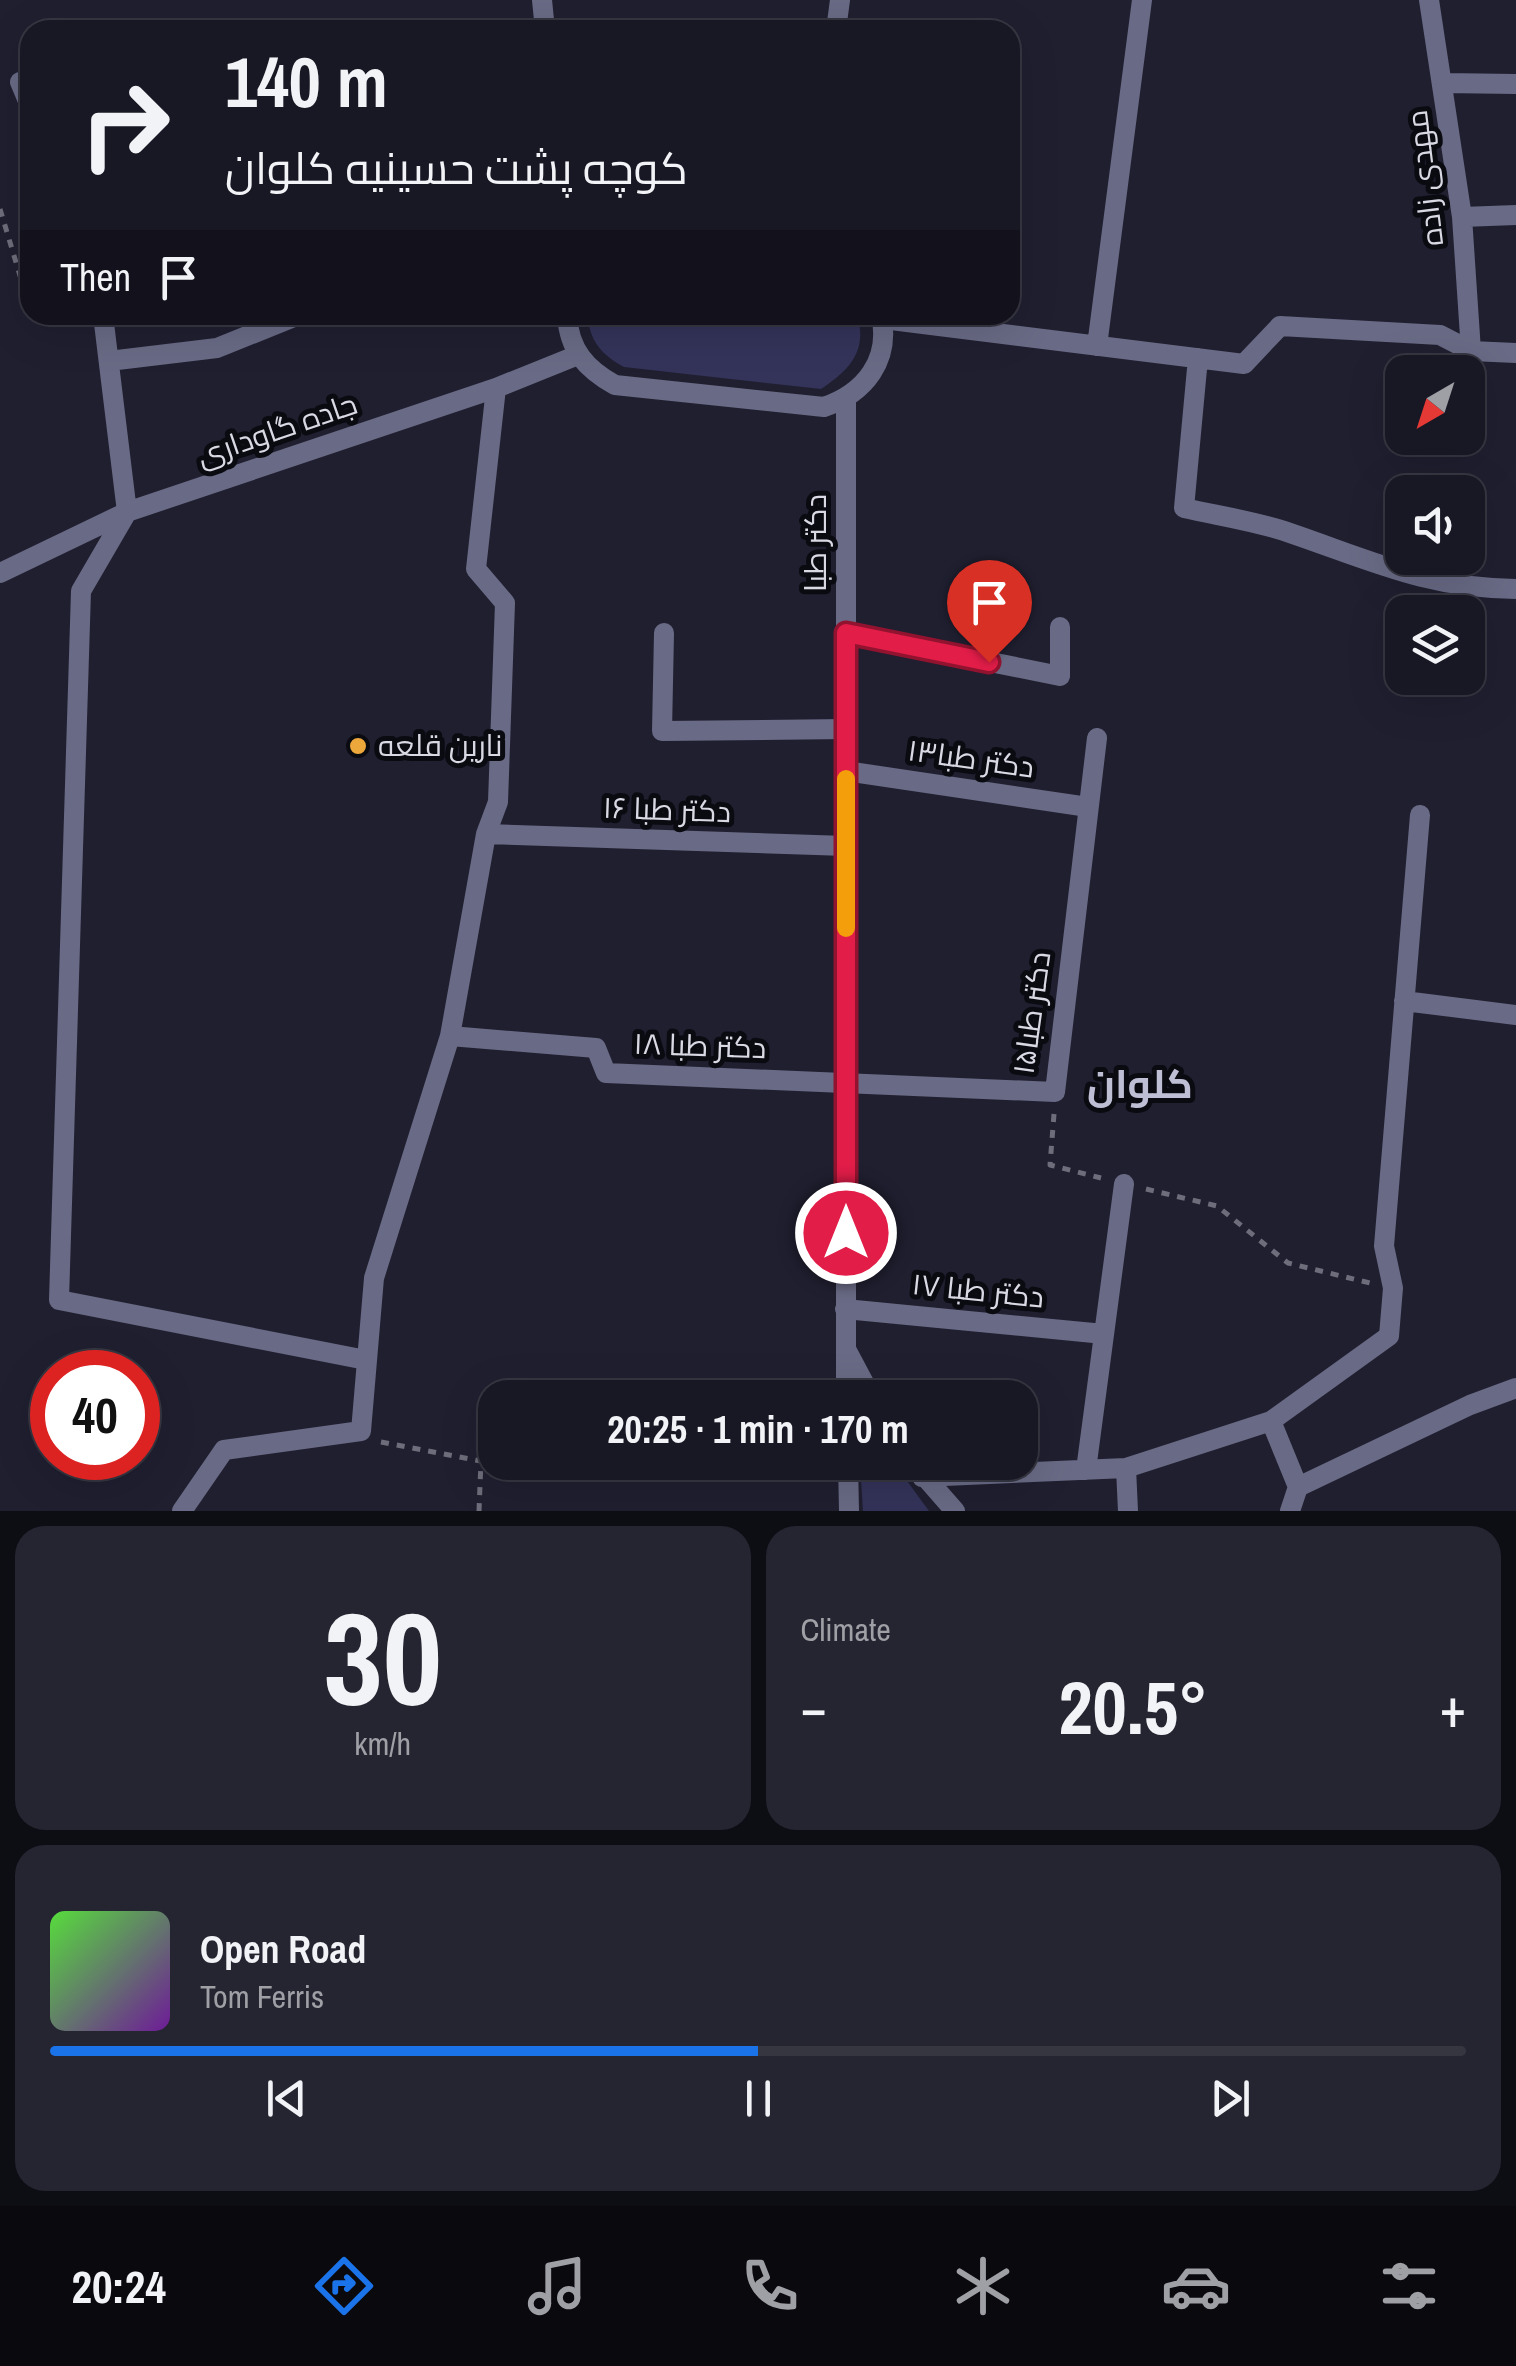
<!DOCTYPE html>
<html lang="en">
<head>
<meta charset="utf-8">
<style>
	body { margin:0; font-family:"Archivo Narrow",Cairo,sans-serif; background:#252431; color:#f1f3f6; height:100vh; display:flex; flex-direction:column; font-size:38px; white-space:nowrap }
	* { box-sizing:border-box; margin:0 }
	p { font-size:32px; color:#9f9fa6 }
	.icon { flex:none; width:55px; height:55px; fill:none; stroke:currentColor; stroke-width:2; stroke-linecap:round; stroke-linejoin:round }
	.map { position:relative; height:1511px; overflow:hidden }
	.sheet { display:flex; flex-direction:column; gap:15px; padding:15px; background:#0d0d14; flex:1 }
	.sheet>* { flex:none }
	.guide { position:absolute; left:20px; top:20px; width:1000px; height:305px; border-radius:30px; box-shadow:0 10px 40px #0002,0 0 0 2px #363641; background:#181724; color:#f1f3f6; overflow:hidden }
	.needle { width:65px; rotate:219deg }
	.fabs { position:absolute; left:1385px; top:355px; display:grid; gap:20px }
	.fabs a { display:grid; place-items:center; width:100px; height:100px; border-radius:20px; background:#181724; box-shadow:0 10px 40px #0002,0 0 0 2px #363641; font-size:50px }
	.speed { position:absolute; left:30px; top:1350px; display:flex; gap:20px; font-size:50px; font-weight:700; text-align:center }
	.speed>* { display:grid; place-content:center; width:130px; height:130px; border-radius:50%; background:#181724; box-shadow:0 10px 40px #0002,0 0 0 2px #363641; line-height:1 }
	.speed .limit { border:15px solid #d22; background:#fff; color:#111 }
	.pin { position:absolute; display:grid; place-items:center; width:85px; height:85px; color:#fff; margin:-102px -42px; border-radius:50% 50% 50% 0; rotate:-45deg; box-shadow:0 0 10px #0007 }
	.pin .icon { rotate:45deg }
	.me { position:absolute; width:110px; margin:-55px; rotate:0deg; stroke-linejoin:round; filter:drop-shadow(0 0 8px #0008) }
	.turn { display:flex; align-items:center; gap:35px; height:210px; padding:0 40px; font-size:45px }
	.turn .icon { width:130px; height:130px; stroke-width:2.5 }
	.turn b { display:block; font-size:70px; line-height:85px }
	.then { display:flex; align-items:center; height:95px; padding:0 40px; background:#0003; gap:20px; font-size:38px }
	.big { font-size:75px; font-weight:700; line-height:1.1 }
	.sheet .tile { flex:1; display:flex; flex-direction:column; justify-content:center; gap:15px; min-width:0; padding:0 35px; border-radius:30px; background:#252431 }
	.sheet .dial { align-items:center; gap:0 }
	.dial b { font-size:130px; line-height:1 }
	.song { display:flex; align-items:center; gap:30px }
	.cover { width:120px; height:120px; border-radius:15px; background:linear-gradient(135deg,hsl(110 70% 55%),hsl(280 70% 35%)) }
	.played { height:10px; border-radius:5px; background:linear-gradient(90deg,#1a73e8 50%,#363641 50%) }
	.keys { display:flex; justify-content:space-around; direction:ltr }
	.heat { display:flex; justify-content:space-between; align-items:center; font-size:55px; direction:ltr }
	.sheet .tiles { flex:1; display:grid; gap:15px; grid-template-columns:1fr 1fr }
	.tile:last-child { grid-column:span 2 }
	.trip { position:absolute; left:478px; top:1380px; width:560px; height:100px; border-radius:30px; background:#181724; box-shadow:0 10px 40px #0002,0 0 0 2px #363641; font-weight:700; line-height:100px; text-align:center }
	.tab-bar { display:flex; height:160px; justify-content:space-around; align-items:center; background:#0a090e; color:#9f9fa6 }
	.tab-bar .icon { width:70px; height:70px }
	.tab-bar .on { color:#1a73e8 }
	.tab-bar b { font-size:45px; color:#f1f3f6 }
	.map>svg:first-child { display:block }
	.green { fill:#34335a }
	.lines { fill:none; stroke-linecap:round; stroke-linejoin:round }
	.path { stroke:#6e6d7b; stroke-width:5; stroke-dasharray:8 8; stroke-linecap:butt }
	.minor { stroke:#696a85; stroke-width:20 }
	.tertiary { stroke:#696a85; stroke-width:20 }
	.route-casing { stroke:#92132f; stroke-width:25 }
	.route { stroke:#e11d48; stroke-width:18 }
	.slow { stroke:#f59e0b; stroke-width:18 }
	.poi-dot { fill:#eda83b; stroke:#0a0a11; stroke-width:4 }
	.labels { text-anchor:middle; stroke-width:10; stroke-linejoin:round; paint-order:stroke }
	.street-label { font-size:30px; fill:#d9d9e4; stroke:#0a0a11 }
	.poi-label { font-size:30px; fill:#d9d9e4; stroke:#0a0a11; text-anchor:start }
	.district-label { font-size:40px; font-weight:bold; fill:#bebfd4; stroke:#0a0a11 }
</style>
</head>
<body>
<div class="map">
<svg width="1516" height="1511" viewBox="0 0 1516 1511">
	<rect width="100%" height="100%" fill="#201f30"/>
	<path class="green" d="M588,315h269c11,35 -7,55 -36,74l-197,-22c-22,-12 -35,-26 -36,-52z
		M860,1463h34l35,48h-66z"/>
	<g class="lines">
		<path class="path" d="M0,209l30,100
			M32,315l48,1
			M1054,1114l-4,51 51,13
			M1146,1189l71,17 71,57 82,20
			M381,1442l100,19 -2,50"/>
		<path class="minor" d="M1429,0l33,217 9,134
			M836,30l4,-30
			M20,82l10,24
			M1444,83l72,1
			M1462,217l54,-2
			M103,315l24,197 -46,79 -22,709 307,60
			M883,319l361,45 36,-38 160,9 31,16 45,2
			M1097,346l45,-346
			M1198,358l-14,150c35,8 72,13 106,25 82,28 137,55 226,56
			M109,361l108,-13 82,-33
			M0,573l127,-61 369,-124 82,-33
			M664,633l-2,98 184,-2
			M846,633l214,43v-49
			M846,771l242,36
			M486,834l360,12
			M1404,1001l112,14
			M450,1036l146,12 10,25 449,19 42,-354
			M845,1309l259,25
			M1271,1421l27,66 -8,24
			M1126,1468l2,43
			M1086,1470l38,-286
			M922,1477l204,-9 145,-47 118,-85 4,-48 -9,-42 36,-431
			M1298,1487l172,-82 46,-17
			M182,1511l42,-61 137,-19 13,-153 76,-242 36,-202 12,-32 7,-199 -29,-34 20,-181"/>
		<path class="tertiary" d="M542,0l3,30
			M567,315c2,35 19,54 48,70l209,22c41,-14 67,-47 57,-92
			M847,1351l25,47
			M846,1398v-999
			M848,1462l1,49
			M912,1462l43,49"/>
	</g>
	<g class="lines">
		<defs>
			<path id="route" d="M846,1233v-600l143,29"/>
		</defs>
		<use href="#route" class="route-casing"/>
		<use href="#route" class="route"/>
		<path class="slow" d="M846,928v-149"/>
	</g>
	<circle class="poi-dot" cx="358" cy="746" r="10"/>
	<g class="labels">
		<g class="street-label">
			<text transform="translate(1425 178) rotate(-97)" y="10">مهدی زاده</text>
			<text transform="translate(277 430) rotate(-19)" y="10">جاده گاوداری</text>
			<text transform="translate(816 543) rotate(-90)" y="10">دکتر طبا</text>
			<text transform="translate(971 759) rotate(8)" y="10">دکتر طبا۱۳</text>
			<text transform="translate(667 810) rotate(2)" y="10">دکتر طبا ۱۶</text>
			<text transform="translate(1032 1013) rotate(-82)" y="10">دکتر طبا۱۵</text>
			<text transform="translate(700 1046) rotate(2)" y="10">دکتر طبا ۱۸</text>
			<text transform="translate(978 1291) rotate(6)" y="10">دکتر طبا ۱۷</text>
		</g>
		<g class="poi-label">
			<text x="378" y="756">نارین قلعه</text>
		</g>
		<g class="district-label">
			<text x="1140" y="1098">کلوان</text>
		</g>
	</g>
</svg>
<div class="fabs">
<a><svg class="needle" viewBox="-14 -14 28 28"><path d="M0-13l5 13h-10z" fill="#e53935"/><path d="M0 13l5-13h-10z" fill="#9f9fa6"/></svg></a>
<a><svg class="icon" aria-label="sound" viewBox="0 0 24 24"><path d="M4 9h4l5-4v14l-5-4H4zM17 9q2 3 0 6"/></svg></a>
<a><svg class="icon" aria-label="layers" viewBox="0 0 24 24"><path d="M12 4l9 5-9 5-9-5zM3 14l9 5 9-5"/></svg></a>
</div>
<div class="speed"><div class="limit">40</div></div>
<div class="pin" style="left:989px;top:662px;background:#d93025"><svg class="icon" aria-label="arrive" viewBox="0 0 24 24"><path d="M6 21V4h12l-3 4 3 4H6"/></svg></div>
<svg class="me" style="left:846px;top:1233px" viewBox="-20 -20 40 40"><circle r="17" fill="#e11d48" stroke="#fff" stroke-width="3"/><path d="M0-11L8 9 0 5-8 9z" fill="#fff"/></svg>
<div class="trip">20:25 · 1 min · 170 m</div>
<div class="guide">
<div class="turn"><svg class="icon" aria-label="right" viewBox="0 0 24 24"><path d="M7 20v-9h11M14 6l5 5-5 5"/></svg><div><b>140 m</b>کوچه پشت حسینیه کلوان</div></div>
<div class="then">Then<svg class="icon" aria-label="arrive" viewBox="0 0 24 24"><path d="M6 21V4h12l-3 4 3 4H6"/></svg></div>
</div>
</div>
<section class="sheet">
<div class="tiles">
<div class="tile dial"><b>30</b><p>km/h</p></div>
<div class="tile"><p>Climate</p>
<div class="heat"><a>−</a><b class="big">20.5°</b><a>+</a></div>
</div>
<div class="tile">
<div class="song"><i class="cover"></i><div><b>Open Road</b><p>Tom Ferris</p></div></div>
<div class="played"></div>
<div class="keys"><svg class="icon" aria-label="previous" viewBox="0 0 24 24"><path d="M18 5L8 12l10 7zM5 5v14"/></svg><svg class="icon" aria-label="pause" viewBox="0 0 24 24"><path d="M8 5v14M16 5v14"/></svg><svg class="icon" aria-label="next" viewBox="0 0 24 24"><path d="M6 5l10 7-10 7zM19 5v14"/></svg></div>
</div>
</div>
</section>
<nav class="tab-bar">
<b>20:24</b>
<svg class="icon on" aria-label="directions" viewBox="0 0 24 24"><path d="M12 3l9 9-9 9-9-9zM9 14v-3h6M13 9l2 2-2 2"/></svg>
<svg class="icon" aria-label="music" viewBox="0 0 24 24"><path d="M9 18V5l10-2v13"/><circle cx="6" cy="18" r="3"/><circle cx="16" cy="16" r="3"/></svg>
<svg class="icon" aria-label="phone" viewBox="0 0 24 24"><path d="M5 4h4l2 5-3 2q2 4 5 5l2-3 5 2v4C11 20 4 13 5 4z"/></svg>
<svg class="icon" aria-label="climate" viewBox="0 0 24 24"><path d="M12 3v18M4 7l16 10M4 17L20 7"/></svg>
<svg class="icon" aria-label="car" viewBox="0 0 24 24"><path d="M5 17H2v-5l4-1 3-4h7l3 4 3 1v5h-3M9 17h6M6 11h13"/><circle cx="7" cy="17" r="2"/><circle cx="17" cy="17" r="2"/></svg>
<svg class="icon" aria-label="filters" viewBox="0 0 24 24"><path d="M4 7h16M4 17h16"/><circle cx="9" cy="7" r="2"/><circle cx="15" cy="17" r="2"/></svg>
</nav>
</body>
</html>
